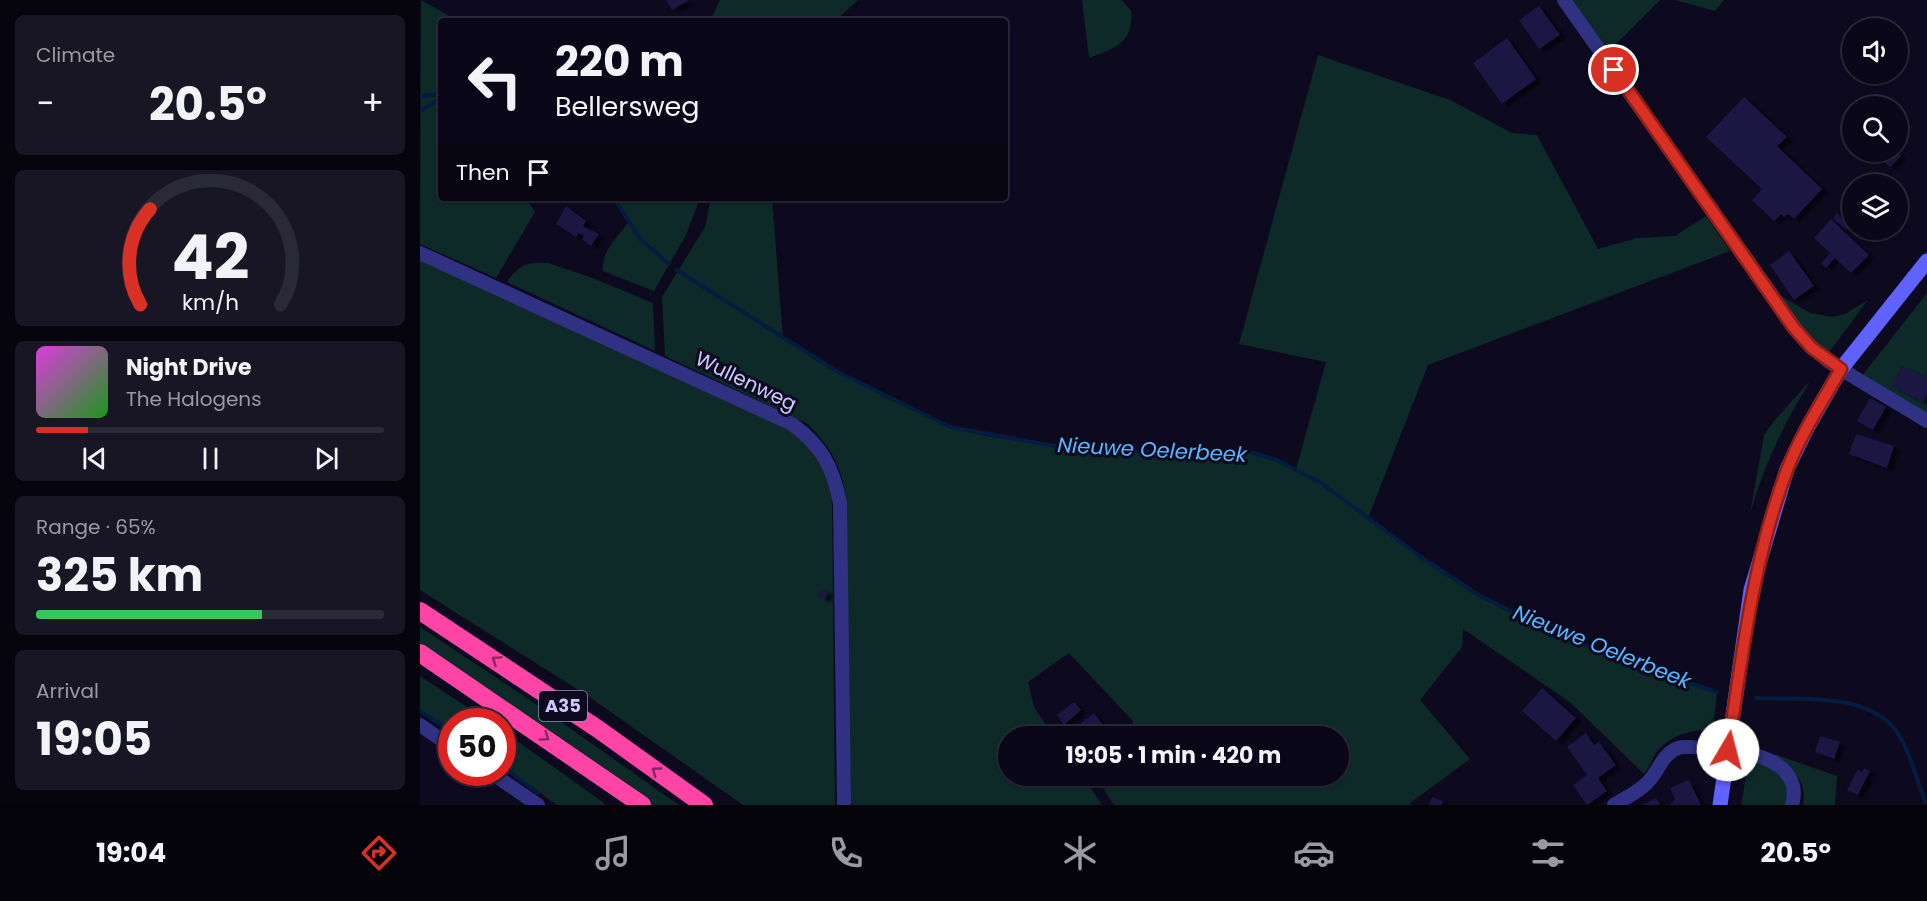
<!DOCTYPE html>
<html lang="en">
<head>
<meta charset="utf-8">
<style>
	body { margin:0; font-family:Poppins,sans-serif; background:#181625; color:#f1f3f6; height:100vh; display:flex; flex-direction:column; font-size:22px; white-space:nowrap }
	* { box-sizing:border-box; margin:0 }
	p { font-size:20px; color:#999aa2 }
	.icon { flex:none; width:33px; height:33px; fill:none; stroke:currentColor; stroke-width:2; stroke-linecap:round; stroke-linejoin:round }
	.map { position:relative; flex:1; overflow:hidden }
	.drawer { display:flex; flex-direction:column; gap:15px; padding:15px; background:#06040d; width:420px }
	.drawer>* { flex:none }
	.guide { position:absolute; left:18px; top:18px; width:570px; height:183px; border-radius:6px; box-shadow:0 2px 4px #0004,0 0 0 2px #2a2937; background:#0a0818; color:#f1f3f6; overflow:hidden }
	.buttons { position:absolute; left:1422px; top:18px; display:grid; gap:12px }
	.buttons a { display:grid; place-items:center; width:66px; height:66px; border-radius:50%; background:#0a0818; box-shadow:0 2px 4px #0004,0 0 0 2px #2a2937; font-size:30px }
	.speed { position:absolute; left:18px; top:708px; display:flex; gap:12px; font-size:30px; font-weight:700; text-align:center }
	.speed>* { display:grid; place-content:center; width:78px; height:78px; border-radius:50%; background:#0a0818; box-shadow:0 2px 4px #0004,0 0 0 2px #2a2937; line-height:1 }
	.speed .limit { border:9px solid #d22; background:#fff; color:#111 }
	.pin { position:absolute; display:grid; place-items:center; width:51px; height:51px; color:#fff; margin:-26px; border:3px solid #fff; border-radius:50%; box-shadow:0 2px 6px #0007 }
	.me { position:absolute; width:66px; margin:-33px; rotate:8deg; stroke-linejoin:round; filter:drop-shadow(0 0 4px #0008) }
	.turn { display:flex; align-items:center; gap:21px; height:126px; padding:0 18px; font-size:27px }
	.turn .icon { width:78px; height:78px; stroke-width:2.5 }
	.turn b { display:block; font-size:42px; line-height:51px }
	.then { display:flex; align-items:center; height:57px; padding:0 18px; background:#0003; gap:12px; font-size:22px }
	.big { font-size:45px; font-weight:700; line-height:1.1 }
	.drawer .tile { flex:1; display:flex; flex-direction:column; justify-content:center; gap:9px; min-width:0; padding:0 21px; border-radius:9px; background:#181625 }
	.drawer .dial { align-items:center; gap:0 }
	.dial svg { height:156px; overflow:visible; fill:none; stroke:#2a2937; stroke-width:7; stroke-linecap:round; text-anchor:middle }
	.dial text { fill:#f1f3f6; stroke:none }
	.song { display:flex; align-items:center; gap:18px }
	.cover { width:72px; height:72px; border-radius:9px; background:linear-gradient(135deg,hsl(300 70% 55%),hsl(120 70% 35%)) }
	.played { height:6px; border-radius:3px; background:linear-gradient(90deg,#d93025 15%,#2a2937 15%) }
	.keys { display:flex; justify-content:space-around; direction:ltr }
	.heat { display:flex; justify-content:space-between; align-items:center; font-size:33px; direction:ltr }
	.charge { height:9px; border-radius:4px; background:linear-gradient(90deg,#34c759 65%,#2a2937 0) }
	.trip { position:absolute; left:578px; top:726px; width:351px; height:60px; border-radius:30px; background:#0a0818; box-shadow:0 2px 4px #0004,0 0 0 2px #2a2937; font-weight:700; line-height:60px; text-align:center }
	.dock { display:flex; height:96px; justify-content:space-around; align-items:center; background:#04030a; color:#999aa2 }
	.dock .icon { width:42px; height:42px }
	.dock .on { color:#d93025 }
	.dock b { font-size:27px; color:#f1f3f6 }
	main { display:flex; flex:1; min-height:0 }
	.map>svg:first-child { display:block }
	.green { fill:#0d2a28 }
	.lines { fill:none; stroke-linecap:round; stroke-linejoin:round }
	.stream { stroke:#041c3f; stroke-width:4 }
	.building { fill:#1c1542; filter:url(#shadow) }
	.street { stroke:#313183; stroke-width:14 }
	.secondary { stroke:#6062ff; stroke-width:15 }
	.highway { stroke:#ff44a5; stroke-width:18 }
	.oneway { stroke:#862762 }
	.route-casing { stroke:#8d1f18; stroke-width:15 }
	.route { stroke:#d93025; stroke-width:10 }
	.labels { text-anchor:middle; stroke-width:6; stroke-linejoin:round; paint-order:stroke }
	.shield { fill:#0d0a20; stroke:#9390bc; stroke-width:1.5 }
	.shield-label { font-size:18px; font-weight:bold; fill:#cdc9ff }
	.street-label { font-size:20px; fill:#cdc9ff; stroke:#0d0a20 }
	.water-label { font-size:21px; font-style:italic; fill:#57b8ff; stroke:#0d0a20 }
</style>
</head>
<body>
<main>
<section class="drawer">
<div class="tile"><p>Climate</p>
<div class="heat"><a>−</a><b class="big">20.5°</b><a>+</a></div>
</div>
<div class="tile dial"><svg viewBox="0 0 100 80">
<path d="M14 69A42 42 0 1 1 86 69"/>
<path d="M14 69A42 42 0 0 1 19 20" stroke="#d93025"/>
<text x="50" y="56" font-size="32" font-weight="700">42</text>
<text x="50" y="72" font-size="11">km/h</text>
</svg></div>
<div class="tile">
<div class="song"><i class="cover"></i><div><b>Night Drive</b><p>The Halogens</p></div></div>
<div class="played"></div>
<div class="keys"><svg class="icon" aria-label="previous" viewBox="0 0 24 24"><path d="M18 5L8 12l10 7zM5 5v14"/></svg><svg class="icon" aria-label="pause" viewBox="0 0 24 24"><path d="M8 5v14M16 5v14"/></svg><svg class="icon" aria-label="next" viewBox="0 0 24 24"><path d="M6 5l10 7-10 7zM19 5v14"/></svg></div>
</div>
<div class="tile"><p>Range · 65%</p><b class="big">325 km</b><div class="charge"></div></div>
<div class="tile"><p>Arrival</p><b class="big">19:05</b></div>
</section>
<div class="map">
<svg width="1507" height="805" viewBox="0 0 1507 805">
	<defs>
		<filter id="shadow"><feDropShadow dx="6" dy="3.5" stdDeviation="1.5" flood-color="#0009"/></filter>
	</defs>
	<rect width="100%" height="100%" fill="#0d0a20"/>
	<path class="green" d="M1,0l37,21h-17v177h85l9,14 -39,66 -76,-34z
		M300,0h138l-23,21h-125z
		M662,0h40l9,11c3,32 -17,38 -42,47z
		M1149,0h91l-53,53z
		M1255,0h49l-9,11z
		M898,55l132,45 62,33 25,2 61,114 39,-11 38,-2 31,-20 24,35 -302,114 -60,153c36,27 72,56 112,78 74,42 156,72 237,96l-4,38c-21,-1 -44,5 -57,23 -4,7 -7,15 -12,21l-74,-72 -107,-73 -1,18 -42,53 50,59 -60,44 1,2h-297l-19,-29h243v-40h-220l14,-11 1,-4 -64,-68 -41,29 6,25 19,29h-45v40h75l19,29h-250l-5,-16 -2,-297c-5,-29 -17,-49 -39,-69l-141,-67 -3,-59 43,-70 6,-29h61l11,141 101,58 66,30 36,9 107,16 153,-1 16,3 34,15 30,-107 -87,-18z
		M194,198h86l-14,37 -32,56 -51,-20c-2,-20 14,-33 25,-48z
		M0,257l299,138 80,40 25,30 8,31 3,309h-92l-155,-109 -168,-106z
		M128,263l47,16 58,24 2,48 -148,-69c11,-17 21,-20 41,-19z
		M1354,292l36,21 23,4 12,-3 23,-14 -41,55 -8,-7z
		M1507,293v124l-65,-41z
		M1391,380c-27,43 -47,85 -61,134l14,-79 10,-14z
		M0,627l110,73 149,105h-26l-233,-160z
		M0,676l68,45 -36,1 -1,10 -31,-21z
		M83,731l94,67 9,7h-49l-54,-39z
		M1354,754l63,22 -2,29h-32c5,-25 -11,-36 -29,-51z
		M1340,761l28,19v25h-47l7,-42z"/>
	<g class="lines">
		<path class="stream" d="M0,96l21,-2
			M0,111l21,-13
			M194,198l27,42 28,24
			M257,270l161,102 112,55 127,23 36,2 133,-1 31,9 44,23 100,74 59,39 75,36 85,35 77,25
			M1336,698c43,2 107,-6 138,30 16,20 22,53 33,77
			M0,711l32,21
			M82,766l36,27"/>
	</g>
	<path class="building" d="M246,0h23l-17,10z
		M1119,6l21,29 -21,14 -20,-29z
		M1087,38l29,41 -34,25 -29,-41z
		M1324,97l43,40 -10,9 45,43 -28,30 -6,-5 -4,3 -3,-3 -7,7 -22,-21 10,-11 -56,-52z
		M1451,152h25l5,4 -11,11 -9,-9 -4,5 -9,-8z
		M146,206l20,15 -3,5 16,8 -8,12 -9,-7 2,-3 -5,-3 -3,4 -20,-13z
		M1417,213l13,12 -4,5 -13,-12z
		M1411,219l38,36 -18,18 -16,-15 -9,10 -5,-5 9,-10 -16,-15z
		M1369,251l25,35 -20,14 -24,-35z
		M1482,366l25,12v16l-4,8 -31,-16z
		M1450,398l16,9 -13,23 -16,-9z
		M1436,434l38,12 -7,22 -38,-14z
		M399,590h8l-1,8h-7z
		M1122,688l34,30 -20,23 -34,-30z
		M654,702l7,8 -17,15 -7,-10z
		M674,713l9,12 -14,11h-6l-7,-9z
		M1166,733l8,12 5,-3 17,23 -18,13 9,13 -20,14 -14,-20 14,-10 -20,-28z
		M1400,736l20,6 -6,17 -19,-7z
		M1444,768l6,3 -12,24 -11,-5 10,-20 5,2z
		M1269,780l12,25h-31l5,-6 -5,-11z
		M1012,797l11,4 -1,4h-13z
		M1236,798l4,7h-17z"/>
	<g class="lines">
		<path class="street" d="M1144,0l239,339 26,23 98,59
			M0,253l372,171c30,22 41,43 48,79l4,302
			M0,725l32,22
			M70,772l48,33
			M1194,805c11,-7 25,-13 34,-23 11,-11 14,-28 30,-34 10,-3 23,0 33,1 31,1 94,9 81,56"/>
		<path class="secondary" d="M1300,805l31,-215 36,-121 19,-39 35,-61 86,-108"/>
		<path class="highway" d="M0,611l178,118 106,76
			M0,653l222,152"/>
	</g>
	<defs><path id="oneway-chevron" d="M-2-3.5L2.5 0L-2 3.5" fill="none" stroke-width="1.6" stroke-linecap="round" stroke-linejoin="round" transform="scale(1.5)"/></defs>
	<g class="oneway">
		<use href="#oneway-chevron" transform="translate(76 660) rotate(-146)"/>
		<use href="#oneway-chevron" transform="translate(125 737) rotate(35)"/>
		<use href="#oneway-chevron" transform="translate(236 771) rotate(-144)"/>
	</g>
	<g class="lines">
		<defs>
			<path id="route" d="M1194,70l180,258 18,20 29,21c-19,33 -40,65 -54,101 -34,90 -45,185 -59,280"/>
		</defs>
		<use href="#route" class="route-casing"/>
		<use href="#route" class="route"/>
	</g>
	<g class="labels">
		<rect class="shield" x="119" y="691" width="48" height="30" rx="4.5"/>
		<g class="shield-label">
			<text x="143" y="712">A35</text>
		</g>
		<g class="street-label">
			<text transform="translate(326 381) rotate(26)" y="7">Wullenweg</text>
		</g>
		<g class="water-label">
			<text transform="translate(732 450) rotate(3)" y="7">Nieuwe Oelerbeek</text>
			<text transform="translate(1182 647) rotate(22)" y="7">Nieuwe Oelerbeek</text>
		</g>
	</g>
</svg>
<div class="buttons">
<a><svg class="icon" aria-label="sound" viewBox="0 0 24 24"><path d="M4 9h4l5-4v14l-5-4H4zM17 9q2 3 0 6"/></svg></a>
<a><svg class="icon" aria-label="search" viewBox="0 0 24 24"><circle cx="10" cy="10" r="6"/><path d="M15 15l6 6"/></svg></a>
<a><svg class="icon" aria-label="layers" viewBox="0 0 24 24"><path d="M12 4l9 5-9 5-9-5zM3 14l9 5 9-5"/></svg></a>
</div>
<div class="speed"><div class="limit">50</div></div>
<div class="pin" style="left:1194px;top:70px;background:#d93025"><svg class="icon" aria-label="arrive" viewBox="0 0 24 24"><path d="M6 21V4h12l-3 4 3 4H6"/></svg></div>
<svg class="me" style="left:1308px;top:750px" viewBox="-20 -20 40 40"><circle r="19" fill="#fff"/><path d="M0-13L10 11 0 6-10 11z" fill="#d93025"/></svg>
<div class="trip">19:05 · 1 min · 420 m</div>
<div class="guide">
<div class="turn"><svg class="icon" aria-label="left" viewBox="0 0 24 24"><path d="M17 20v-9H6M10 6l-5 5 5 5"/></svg><div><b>220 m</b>Bellersweg</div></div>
<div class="then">Then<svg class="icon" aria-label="arrive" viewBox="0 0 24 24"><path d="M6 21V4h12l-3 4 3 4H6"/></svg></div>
</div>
</div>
</main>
<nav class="dock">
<b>19:04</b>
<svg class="icon on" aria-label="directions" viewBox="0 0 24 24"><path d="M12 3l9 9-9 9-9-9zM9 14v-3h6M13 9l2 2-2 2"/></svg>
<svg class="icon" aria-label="music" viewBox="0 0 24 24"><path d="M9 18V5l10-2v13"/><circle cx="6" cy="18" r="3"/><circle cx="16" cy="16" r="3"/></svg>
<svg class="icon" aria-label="phone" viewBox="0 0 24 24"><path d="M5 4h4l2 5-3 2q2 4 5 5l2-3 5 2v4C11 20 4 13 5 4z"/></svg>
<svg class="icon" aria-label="climate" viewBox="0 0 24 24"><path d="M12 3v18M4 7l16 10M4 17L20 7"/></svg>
<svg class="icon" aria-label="car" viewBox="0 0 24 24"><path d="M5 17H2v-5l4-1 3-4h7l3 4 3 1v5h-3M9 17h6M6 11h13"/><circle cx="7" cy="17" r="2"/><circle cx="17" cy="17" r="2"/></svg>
<svg class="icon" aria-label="filters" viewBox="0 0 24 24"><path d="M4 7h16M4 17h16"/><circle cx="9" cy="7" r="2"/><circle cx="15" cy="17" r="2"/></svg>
<b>20.5°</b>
</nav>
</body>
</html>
